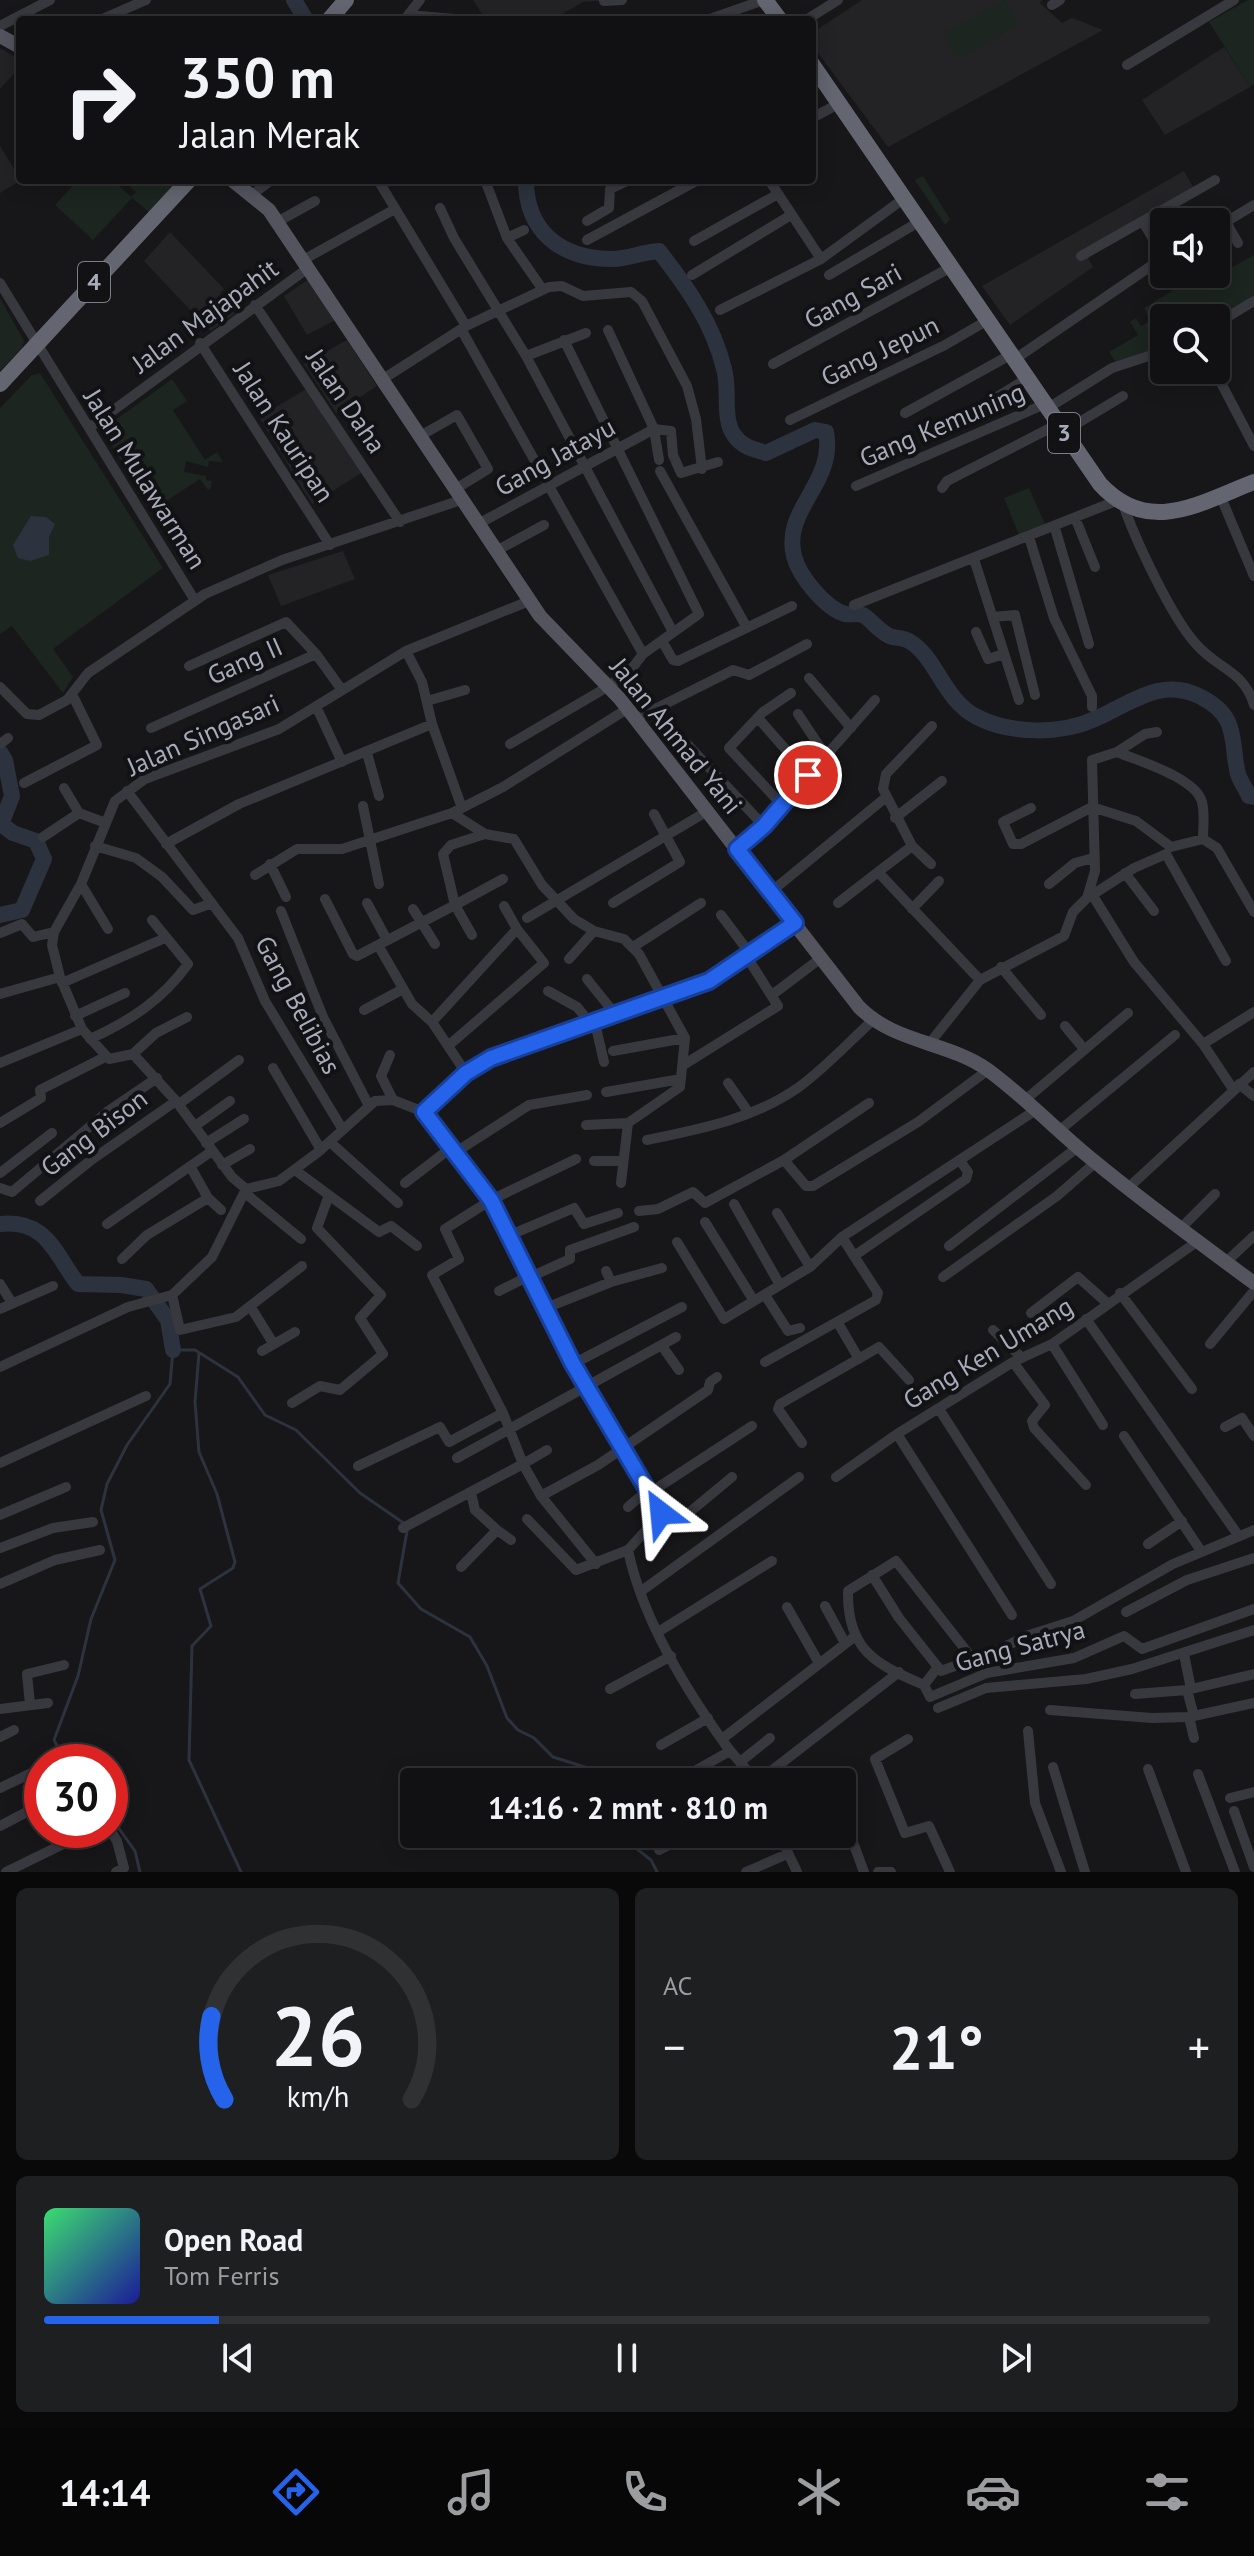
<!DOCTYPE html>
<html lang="id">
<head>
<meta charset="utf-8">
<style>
	body { margin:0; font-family:"PT Sans",sans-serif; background:#1e1f21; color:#f1f3f6; height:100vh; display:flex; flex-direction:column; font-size:30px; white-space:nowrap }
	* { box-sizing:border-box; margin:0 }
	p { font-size:26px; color:#9c9da0 }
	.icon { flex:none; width:44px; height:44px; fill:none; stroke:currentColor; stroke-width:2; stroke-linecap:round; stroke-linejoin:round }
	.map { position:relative; height:1872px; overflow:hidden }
	.drawer { display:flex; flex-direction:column; gap:16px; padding:16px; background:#09090a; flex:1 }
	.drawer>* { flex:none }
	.banner { position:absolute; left:16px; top:16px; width:800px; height:168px; border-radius:8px; box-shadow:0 4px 20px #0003,0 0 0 2px #303133; background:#111113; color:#f1f3f6; overflow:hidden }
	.buttons { position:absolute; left:1150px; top:208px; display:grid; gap:16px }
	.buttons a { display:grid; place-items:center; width:80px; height:80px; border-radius:8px; background:#111113; box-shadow:0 4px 20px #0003,0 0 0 2px #303133; font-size:40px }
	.speed { position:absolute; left:24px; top:1744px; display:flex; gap:16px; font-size:40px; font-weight:700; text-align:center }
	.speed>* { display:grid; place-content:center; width:104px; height:104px; border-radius:50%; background:#111113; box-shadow:0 4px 20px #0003,0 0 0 2px #303133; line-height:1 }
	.speed .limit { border:12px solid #d22; background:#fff; color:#111 }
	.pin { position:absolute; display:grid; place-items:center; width:68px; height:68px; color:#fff; margin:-34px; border:4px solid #fff; border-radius:50%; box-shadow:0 2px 8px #0007 }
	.me { position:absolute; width:88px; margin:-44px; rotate:331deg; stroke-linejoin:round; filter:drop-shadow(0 0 6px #0008) }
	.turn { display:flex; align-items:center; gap:28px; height:168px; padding:0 32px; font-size:36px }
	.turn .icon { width:104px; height:104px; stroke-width:2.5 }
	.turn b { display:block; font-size:56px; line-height:68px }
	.big { font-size:60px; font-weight:700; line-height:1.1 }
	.drawer .tile { flex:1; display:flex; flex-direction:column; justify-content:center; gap:12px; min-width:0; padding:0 28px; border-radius:12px; background:#1e1f21 }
	.drawer .dial { align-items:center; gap:0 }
	.dial svg { height:208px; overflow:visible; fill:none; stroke:#303133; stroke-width:7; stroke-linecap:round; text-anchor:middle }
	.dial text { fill:#f1f3f6; stroke:none }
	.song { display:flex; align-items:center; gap:24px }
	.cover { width:96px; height:96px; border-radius:12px; background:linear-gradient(135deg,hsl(140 70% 55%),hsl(240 70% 35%)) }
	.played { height:8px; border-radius:4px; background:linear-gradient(90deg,#2563eb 15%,#303133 15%) }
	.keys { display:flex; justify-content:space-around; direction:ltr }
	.heat { display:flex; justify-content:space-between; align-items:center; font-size:44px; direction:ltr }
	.drawer .tiles { flex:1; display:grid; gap:16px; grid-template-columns:1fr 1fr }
	.tile:last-child { grid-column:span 2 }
	.trip { position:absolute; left:400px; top:1768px; width:456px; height:80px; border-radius:8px; background:#111113; box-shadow:0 4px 20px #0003,0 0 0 2px #303133; font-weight:700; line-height:80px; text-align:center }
	.tabs { display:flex; height:128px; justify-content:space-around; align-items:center; background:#070708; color:#9c9da0 }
	.tabs .icon { width:56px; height:56px }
	.tabs .current { color:#2563eb }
	.tabs b { font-size:36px; color:#f1f3f6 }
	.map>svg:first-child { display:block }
	.built { fill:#232326 }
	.green { fill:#1c251f }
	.water { fill:#2c333e }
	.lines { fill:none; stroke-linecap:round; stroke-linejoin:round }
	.stream { stroke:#2c333e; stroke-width:3 }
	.river { stroke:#2c333e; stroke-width:16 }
	.minor { stroke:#38383f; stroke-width:10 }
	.major { stroke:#53545e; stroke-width:14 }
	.highway { stroke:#636570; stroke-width:16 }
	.route-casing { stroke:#184099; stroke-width:20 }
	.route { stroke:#2563eb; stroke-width:14 }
	.labels { text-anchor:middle; stroke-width:8; stroke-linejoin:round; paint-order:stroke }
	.shield { fill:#121214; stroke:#7b7d88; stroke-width:2 }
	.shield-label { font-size:24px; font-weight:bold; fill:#a8abba }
	.street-label { font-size:26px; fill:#a8abba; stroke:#121214 }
</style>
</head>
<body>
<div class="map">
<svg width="1254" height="1872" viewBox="0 0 1254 1872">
	<rect width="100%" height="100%" fill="#171719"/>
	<path class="built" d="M473,0h138l-28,2 -31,18h-66z
		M862,0h180l-2,3 22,20 10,-5 31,12 -215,117 -76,-102v-12z
		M1224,47l26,40 -85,48 -23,-35z
		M0,48l20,12v7l-20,22z
		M0,146l21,34 -21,13z
		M1184,171l11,19 -110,63 8,14 -83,58 -28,-39z
		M170,232l54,57 -4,4 15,21 -25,17 -66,-70z
		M309,279l28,40 -30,16 -23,-39z
		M347,340l30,46 -41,27 -32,-49z
		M308,388l55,84 -51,32 -53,-87z
		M343,551l12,28 -74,27 -13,-31z"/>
	<path class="green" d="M1005,0l14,25 -62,34 -13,-25z
		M1248,0h6v84l-4,3 -41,-65z
		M923,176l27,43 -5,6 -30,-45z
		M78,180h35l18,17 5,-5 -14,-12h59l-31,33 -18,-15 -39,42 -38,-35z
		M1254,255v44l-38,23v-4h-52v31l-47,15 -8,-12 29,-17 -8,-13 6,-4 5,8 9,-5 -6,-13 56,-34h16v-10l6,-3 5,9z
		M0,298l24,43 -2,7 -22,23z
		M40,373l123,195 -110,81 20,28 -10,16 -51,-67 -12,8v-226l32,-33z
		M172,379l15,22 -14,9 32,50 12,-8 6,10 -14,-1 -1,6 -22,-6 -2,11 22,4v4l6,1 -1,7 -3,2 -8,-11 -40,26 23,36 -8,6 -66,-106 5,-20z
		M1029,488l16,36 -26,11 -15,-37z"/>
	<path class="water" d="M31,516l15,1 9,7 -6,13v18l-19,6 -12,-3 -5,-13z"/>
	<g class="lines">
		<path class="stream" d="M199,1353l-4,49 4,50 18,42 18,68 -2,6 -33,21 11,37 -19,20 -3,114 52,112
			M407,1531l-9,52 23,26 49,28 17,29 20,52 11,12 16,8 19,19 57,18 6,7
			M66,1762l-12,-22 24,-64 13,-57 24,-59 -14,-50 6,-26 20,-39 43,-61 3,-34h22l43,27 27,38 31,15 64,63 45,31
			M110,1816l25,35 5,21
			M618,1834l33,26 6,12"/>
		<path class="river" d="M294,0l12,20
			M526,180c0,51 34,78 84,79 16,1 32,-7 49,-8 28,36 54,72 65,118 6,19 -2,50 10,66 8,12 19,14 32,18l49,-23 11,2c10,51 -44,77 -32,124 5,20 31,52 51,58 6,1 12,-1 18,1 10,6 17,18 29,22 6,1 12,1 17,4 28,16 34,59 68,76 33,17 83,18 118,2 35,-15 66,-43 106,-22 39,20 29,44 37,77 2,7 8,15 11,22l5,1
			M0,752l5,8 7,36 -11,28 12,9 23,8 8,18 -22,51 -22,5
			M0,1224c48,-5 55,31 78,60l43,1 25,4 22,31 5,30"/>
		<path class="minor" d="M420,0l-12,15 58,5
			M604,1l18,-1
			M1052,5l8,-5
			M100,20l46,-20
			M707,20l57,-20
			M806,20l32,-20
			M0,26l50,-26
			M1127,65l107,-65
			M812,118l28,-15
			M378,180l88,146
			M485,180l22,58 36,52
			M769,180l52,79
			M253,194l18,-14
			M440,208l14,30 72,118 147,276
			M587,221l22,-13 1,-19 19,-9
			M277,222l38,-21
			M1143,222l21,35
			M1226,222l12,21
			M1216,228l38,-23
			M507,238l17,-8
			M587,240l111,-60
			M694,241l84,-47
			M1081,256l134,-76
			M303,260l92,-51
			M692,275l99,-60
			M829,275l93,-55
			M0,283l194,316
			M255,305l145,217
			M720,310l101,-51 85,-62
			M1216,324l38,-23
			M461,329l182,325
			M608,330l46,99 17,2 2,24 8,18 37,-11
			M200,343l130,202
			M526,356l60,-23
			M1015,359l149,-102
			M773,364l180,-98
			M383,379l83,-53 83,-39 13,-1 21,10 48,-4 11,9 45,85 9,33 6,50
			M1219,379l35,67
			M1048,408l64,-40 52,-17
			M905,413l107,-59
			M973,419l16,-9 3,-10 36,-22
			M790,420l155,-75 43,-25
			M89,428l219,-160
			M1063,432l60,-36
			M420,436l37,-21 31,54 -34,21
			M660,471l87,157
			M856,486l189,-82
			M942,488l5,-7 111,-57
			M1220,495l34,81
			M1124,507c12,34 48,111 72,137 21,25 48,26 58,61
			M1076,520l19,47
			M478,524l176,-95 5,31
			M1055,528l34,116
			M1029,537l25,81 38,78v11
			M496,551l48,-26
			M974,559l45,141
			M854,605l262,-104
			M993,617l22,-2 20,80
			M976,632l12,27 16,-5
			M662,641l11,19 5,1 114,-55
			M406,651l16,31 10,42 30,84
			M189,666l97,-44 30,32
			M809,678l42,50
			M0,687l27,27 12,1 28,-15 21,-27 117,-79 77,-34 179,-60
			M427,701l38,-11
			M316,706l26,56
			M798,714l28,42
			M758,718l50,57
			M635,719l98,-49 16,5 58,-31
			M151,728l165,-74 26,36
			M686,743l78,83
			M0,744l8,-6
			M510,744l99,-58 24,-19 10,-13 56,-40 -135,-274
			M1117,752c22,9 79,26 85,50 3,11 1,26 1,37
			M367,753l12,43
			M24,783l73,-38 -25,-51
			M64,788l15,25
			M127,791l111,147 27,63 78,129
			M782,805l-53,-57 34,-36 28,-19
			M363,806l16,78
			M1031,808l-28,14 10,22h8l71,-37 44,14 35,26 32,-8
			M452,813l33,21 29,5 28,46 32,34 20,12 30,8 15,15 46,84 -5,49 -52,36 -7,60
			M895,818l47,-37
			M43,837l36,-24 24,9
			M1203,839l14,9 37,64
			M166,844l73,-40 193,-80
			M95,846l41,12 26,19 31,33 19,-7
			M912,846l-34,26 102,108
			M737,849l27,-23 111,-126
			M270,864l16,33
			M931,864l-19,-18 -29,-57 3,-15 46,-48
			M1125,873l29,38
			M255,875l42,-26h45l110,-36 51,-26 124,-78
			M81,884l27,45
			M1049,884l26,-21 18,-5
			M772,891l113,-93
			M1093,896l41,66 69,82 30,45
			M1089,897l45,-29 32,-14 60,107
			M325,899l28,55 4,2 98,-51 -12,-51 8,-9 34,-11
			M367,903l20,37
			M613,903l67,-41 -26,-48
			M838,903l40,-31
			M413,909l22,35
			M912,909l27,-28
			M281,911l42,106 45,87
			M721,915l27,36
			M527,918l179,-106
			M0,933l22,-9 11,13 21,-5
			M472,935l-17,-30 48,-26
			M378,945l34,59 20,18 34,51
			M633,947l68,-44
			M569,959l25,-28
			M1001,967l40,48
			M587,979l28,35
			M62,983l103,-45
			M548,991l29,16 14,17
			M0,994l60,-17
			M772,995l49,-37
			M364,1010l39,-21
			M75,1016l50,-23
			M187,1017l-31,16 -23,21 -24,5 -27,-30 -22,-52 -8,-32 2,-13 27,-48 34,-83 30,-22 134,-50 127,-78 123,-50
			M432,1022l85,-93
			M595,1023l9,39
			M1065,1026l19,23
			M90,1039c40,-18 72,-39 98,-75l-36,-44
			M929,1044l51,-64 84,-44 9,-24 14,-14 8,-27 -3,-111 25,-8 28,-18 12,-2
			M1203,1044l51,-32
			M448,1046l96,-83 -27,-34 -13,-23
			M613,1051l72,-13
			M133,1054l43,47 56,76 14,12 33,-8 38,-28 58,-52 18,-1 31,12 67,88 82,164 87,143 -1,9 -31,34c14,68 56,137 97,194 9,13 22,24 31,38
			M390,1055l-9,21 12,24
			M0,1063l82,-34
			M685,1064l93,-58 -33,-52
			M273,1068l48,82
			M728,1083l21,30
			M1239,1084l15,12
			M606,1092l75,-13
			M1025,1100l103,-87
			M179,1104l60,-44
			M424,1112l42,-39 25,-15 218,-77 39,-30 47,-28
			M0,1123l41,-25 -1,-8 65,-33
			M586,1125l42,-2
			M195,1126l35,-25
			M1060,1130l115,-95
			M647,1140c53,-11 107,-21 152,-53 26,-19 50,-45 74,-67
			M330,1142l68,61
			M206,1143l38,-24
			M456,1152l73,-47 58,-10
			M784,1160l22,26h7l105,-64 70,-52
			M594,1161h29
			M222,1165l28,-16
			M190,1166l18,32 13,12
			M295,1170l84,62 12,-6 26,20
			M0,1173l52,-40
			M405,1183l47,-36
			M0,1188l12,4 95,-80 50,-34
			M1128,1188l126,-116
			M245,1193l56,46
			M40,1201l50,-40 86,-60
			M734,1204l46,81
			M639,1211l19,-2 35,-17 12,11 79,-43 85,-57
			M777,1213l33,54
			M705,1222l49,79
			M107,1224l105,-73
			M1181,1228l34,-34
			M508,1236l66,-28 10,16 34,-11
			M842,1237l12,19 112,-77 2,-7 -7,-10
			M677,1242l47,77 86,-52 32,-30 194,-127
			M949,1246l129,-99
			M122,1259l25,-24 61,-37
			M1226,1262l28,-26
			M606,1271l5,11
			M943,1277l114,-81 39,-34
			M528,1278l42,-19v-9l64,-23
			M0,1284l12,19
			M499,1291l28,-14
			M1120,1293l72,96
			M172,1295l8,35 56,-13 66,-51
			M172,1295l40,-38 34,-68
			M765,1295l23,36 12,-3
			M250,1306l23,37
			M0,1309l53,-23
			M543,1309l68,-27 51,-14
			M1031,1313l47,-36 28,25
			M1086,1319l152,216
			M838,1323l21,36
			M993,1330l28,27
			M1052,1344l51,81
			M1210,1344l44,-53
			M662,1346l17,24
			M262,1351l33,-19
			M765,1362l111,-62 2,-7 -24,-37
			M1013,1362l32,43 -13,16 2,7 52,57
			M573,1364l109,-57
			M0,1367l128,-60 44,-12
			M292,1403l28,-17 20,4 43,-36 -23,-36 21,-23 -64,-67 12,-33
			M939,1409l112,175
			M1225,1427l17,-9 12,18
			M1124,1436l77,115
			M802,1443l-24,-34 2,-5 99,-57 30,33
			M547,1450l-24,14 18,32 55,68
			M457,1458l219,-121
			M0,1463l146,-67
			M358,1466l82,-39 9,15 54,-29
			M836,1477l61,-43
			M651,1492l101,-66
			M541,1496l57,-31 110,-75 2,-8 7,-5
			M628,1507l21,-18
			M661,1513l18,8 53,-44
			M0,1515l66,-28
			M527,1519l49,51 52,-20
			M403,1528l120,-64 -20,-51 -71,-138 27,-16 -14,-30 46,-29 85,-41
			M497,1530l14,10
			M1148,1544l34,-23
			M0,1548l53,-20 40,-6
			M461,1567l36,-37 -22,-20 -4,-17
			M872,1575l27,43 42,53 30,-11
			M0,1584l55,-24 45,-10
			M640,1592l159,-115
			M825,1606l20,37
			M787,1607l32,56
			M1126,1612l61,-32 67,-22
			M1012,1615l-115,-181 116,-72 39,-18 146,-103
			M658,1632l114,-71
			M1184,1654l7,35
			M938,1667l-14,18c-49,-21 -77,-35 -76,-94l48,-30 79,101 51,-26 47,-15 100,-57 81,-34
			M924,1685l6,12 57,-24 87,-15 50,-22 18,13 112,-40
			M610,1689l61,-33
			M1187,1690l7,26
			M1135,1694l52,-4 67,-16
			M30,1704l-3,-30 37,-9
			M938,1708l48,-20 100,-9 46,-10 122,-39
			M0,1709l48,-6
			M1050,1710l102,8 37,-1 65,-14
			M1189,1717l5,21
			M1028,1731l7,72 26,69
			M0,1737l14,-7
			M722,1739l132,-102
			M908,1739l-33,20 30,74 24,-7 21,46
			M661,1745l47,-27
			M740,1762l30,-24
			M1053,1767l32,105
			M1148,1769l38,103
			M1198,1774l37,98
			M675,1782l55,-31
			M757,1782l142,-110
			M0,1788l42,-20
			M1230,1798l24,-6
			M1234,1811l20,56
			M0,1826l42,-22
			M110,1830l7,11 7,27 -8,4
			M779,1834l18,38
			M854,1845l10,27
			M659,1850l32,-16
			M6,1872l86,-42
			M746,1872l41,-18
			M878,1872h13"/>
		<path class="major" d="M0,36l20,11
			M232,180l37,30 271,406 80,83 239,308c35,36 90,35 129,63 38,28 70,62 106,91 52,43 106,82 160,122"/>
		<path class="highway" d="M765,0l15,20
			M329,20l17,-20
			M812,64l288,420c48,52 98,20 154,-2
			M0,384l189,-204"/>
	</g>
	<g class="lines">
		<defs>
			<path id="route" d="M661,1513l-88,-149 -82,-164 -67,-88 42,-39 25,-15 218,-77 86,-58 -58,-74 27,-23 44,-51"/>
		</defs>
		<use href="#route" class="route-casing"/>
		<use href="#route" class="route"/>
	</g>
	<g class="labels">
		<g class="shield">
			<rect x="78" y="262" width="32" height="40" rx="6"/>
			<rect x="1048" y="413" width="32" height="40" rx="6"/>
		</g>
		<g class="shield-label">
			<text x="94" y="290">4</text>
			<text x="1064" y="441">3</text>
		</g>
		<g class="street-label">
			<text transform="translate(853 296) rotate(-29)" y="9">Gang Sari</text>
			<text transform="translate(205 316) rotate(-36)" y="9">Jalan Majapahit</text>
			<text transform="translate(880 351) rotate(-26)" y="9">Gang Jepun</text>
			<text transform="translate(346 401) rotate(56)" y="9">Jalan Daha</text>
			<text transform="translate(942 425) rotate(-23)" y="9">Gang Kemuning</text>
			<text transform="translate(284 432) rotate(57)" y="9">Jalan Kauripan</text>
			<text transform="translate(555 457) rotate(-29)" y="9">Gang Jatayu</text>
			<text transform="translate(145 479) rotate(58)" y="9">Jalan Mulawarman</text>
			<text transform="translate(245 661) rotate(-24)" y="9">Gang II</text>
			<text transform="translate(203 735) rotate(-24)" y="9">Jalan Singasari</text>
			<text transform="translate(676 736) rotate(51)" y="9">Jalan Ahmad Yani</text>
			<text transform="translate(298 1005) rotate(62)" y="9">Gang Belibias</text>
			<text transform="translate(94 1133) rotate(-37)" y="9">Gang Bison</text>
			<text transform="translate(988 1353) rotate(-31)" y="9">Gang Ken Umang</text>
			<text transform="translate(1020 1646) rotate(-15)" y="9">Gang Satrya</text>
		</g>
	</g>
</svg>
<div class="buttons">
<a><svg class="icon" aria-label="sound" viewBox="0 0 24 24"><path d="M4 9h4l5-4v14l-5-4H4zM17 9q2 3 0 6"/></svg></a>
<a><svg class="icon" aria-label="search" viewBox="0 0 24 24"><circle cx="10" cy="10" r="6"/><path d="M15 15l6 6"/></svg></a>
</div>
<div class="speed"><div class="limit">30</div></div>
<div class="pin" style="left:808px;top:775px;background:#d93025"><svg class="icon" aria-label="arrive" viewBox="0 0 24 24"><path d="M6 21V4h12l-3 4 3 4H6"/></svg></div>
<svg class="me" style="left:661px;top:1513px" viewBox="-20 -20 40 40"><path d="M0-17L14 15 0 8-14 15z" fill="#2563eb" stroke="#fff" stroke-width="4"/></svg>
<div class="trip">14:16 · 2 mnt · 810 m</div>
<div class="banner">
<div class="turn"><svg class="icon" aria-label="right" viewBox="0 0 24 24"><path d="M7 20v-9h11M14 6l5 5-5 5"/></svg><div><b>350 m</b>Jalan Merak</div></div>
</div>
</div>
<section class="drawer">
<div class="tiles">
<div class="tile dial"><svg viewBox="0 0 100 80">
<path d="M14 69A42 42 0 1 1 86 69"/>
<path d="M14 69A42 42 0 0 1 9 37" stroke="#2563eb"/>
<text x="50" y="56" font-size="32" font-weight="700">26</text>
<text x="50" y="72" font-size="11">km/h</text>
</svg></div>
<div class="tile"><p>AC</p>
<div class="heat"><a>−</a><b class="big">21°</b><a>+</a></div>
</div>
<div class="tile">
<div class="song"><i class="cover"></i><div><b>Open Road</b><p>Tom Ferris</p></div></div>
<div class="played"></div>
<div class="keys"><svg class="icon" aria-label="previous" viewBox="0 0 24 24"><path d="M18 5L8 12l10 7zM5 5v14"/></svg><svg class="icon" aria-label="pause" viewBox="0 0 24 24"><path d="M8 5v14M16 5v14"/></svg><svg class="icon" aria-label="next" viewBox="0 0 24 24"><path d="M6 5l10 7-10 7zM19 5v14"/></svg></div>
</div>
</div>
</section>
<nav class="tabs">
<b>14:14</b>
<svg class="icon current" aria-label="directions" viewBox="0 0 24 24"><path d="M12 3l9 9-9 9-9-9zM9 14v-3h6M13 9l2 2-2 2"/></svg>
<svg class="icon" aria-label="music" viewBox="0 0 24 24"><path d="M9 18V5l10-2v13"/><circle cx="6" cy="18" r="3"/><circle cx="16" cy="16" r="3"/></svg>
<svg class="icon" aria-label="phone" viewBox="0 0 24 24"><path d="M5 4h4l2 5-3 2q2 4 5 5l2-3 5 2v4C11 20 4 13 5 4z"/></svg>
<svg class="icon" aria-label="climate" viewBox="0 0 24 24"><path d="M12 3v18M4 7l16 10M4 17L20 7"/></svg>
<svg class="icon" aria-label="car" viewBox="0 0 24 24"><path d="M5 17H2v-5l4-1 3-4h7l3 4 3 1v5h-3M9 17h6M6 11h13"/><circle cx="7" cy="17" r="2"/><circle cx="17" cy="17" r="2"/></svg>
<svg class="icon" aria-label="filters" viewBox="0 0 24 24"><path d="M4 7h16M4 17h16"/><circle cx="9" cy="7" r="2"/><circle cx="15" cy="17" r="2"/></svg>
</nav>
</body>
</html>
